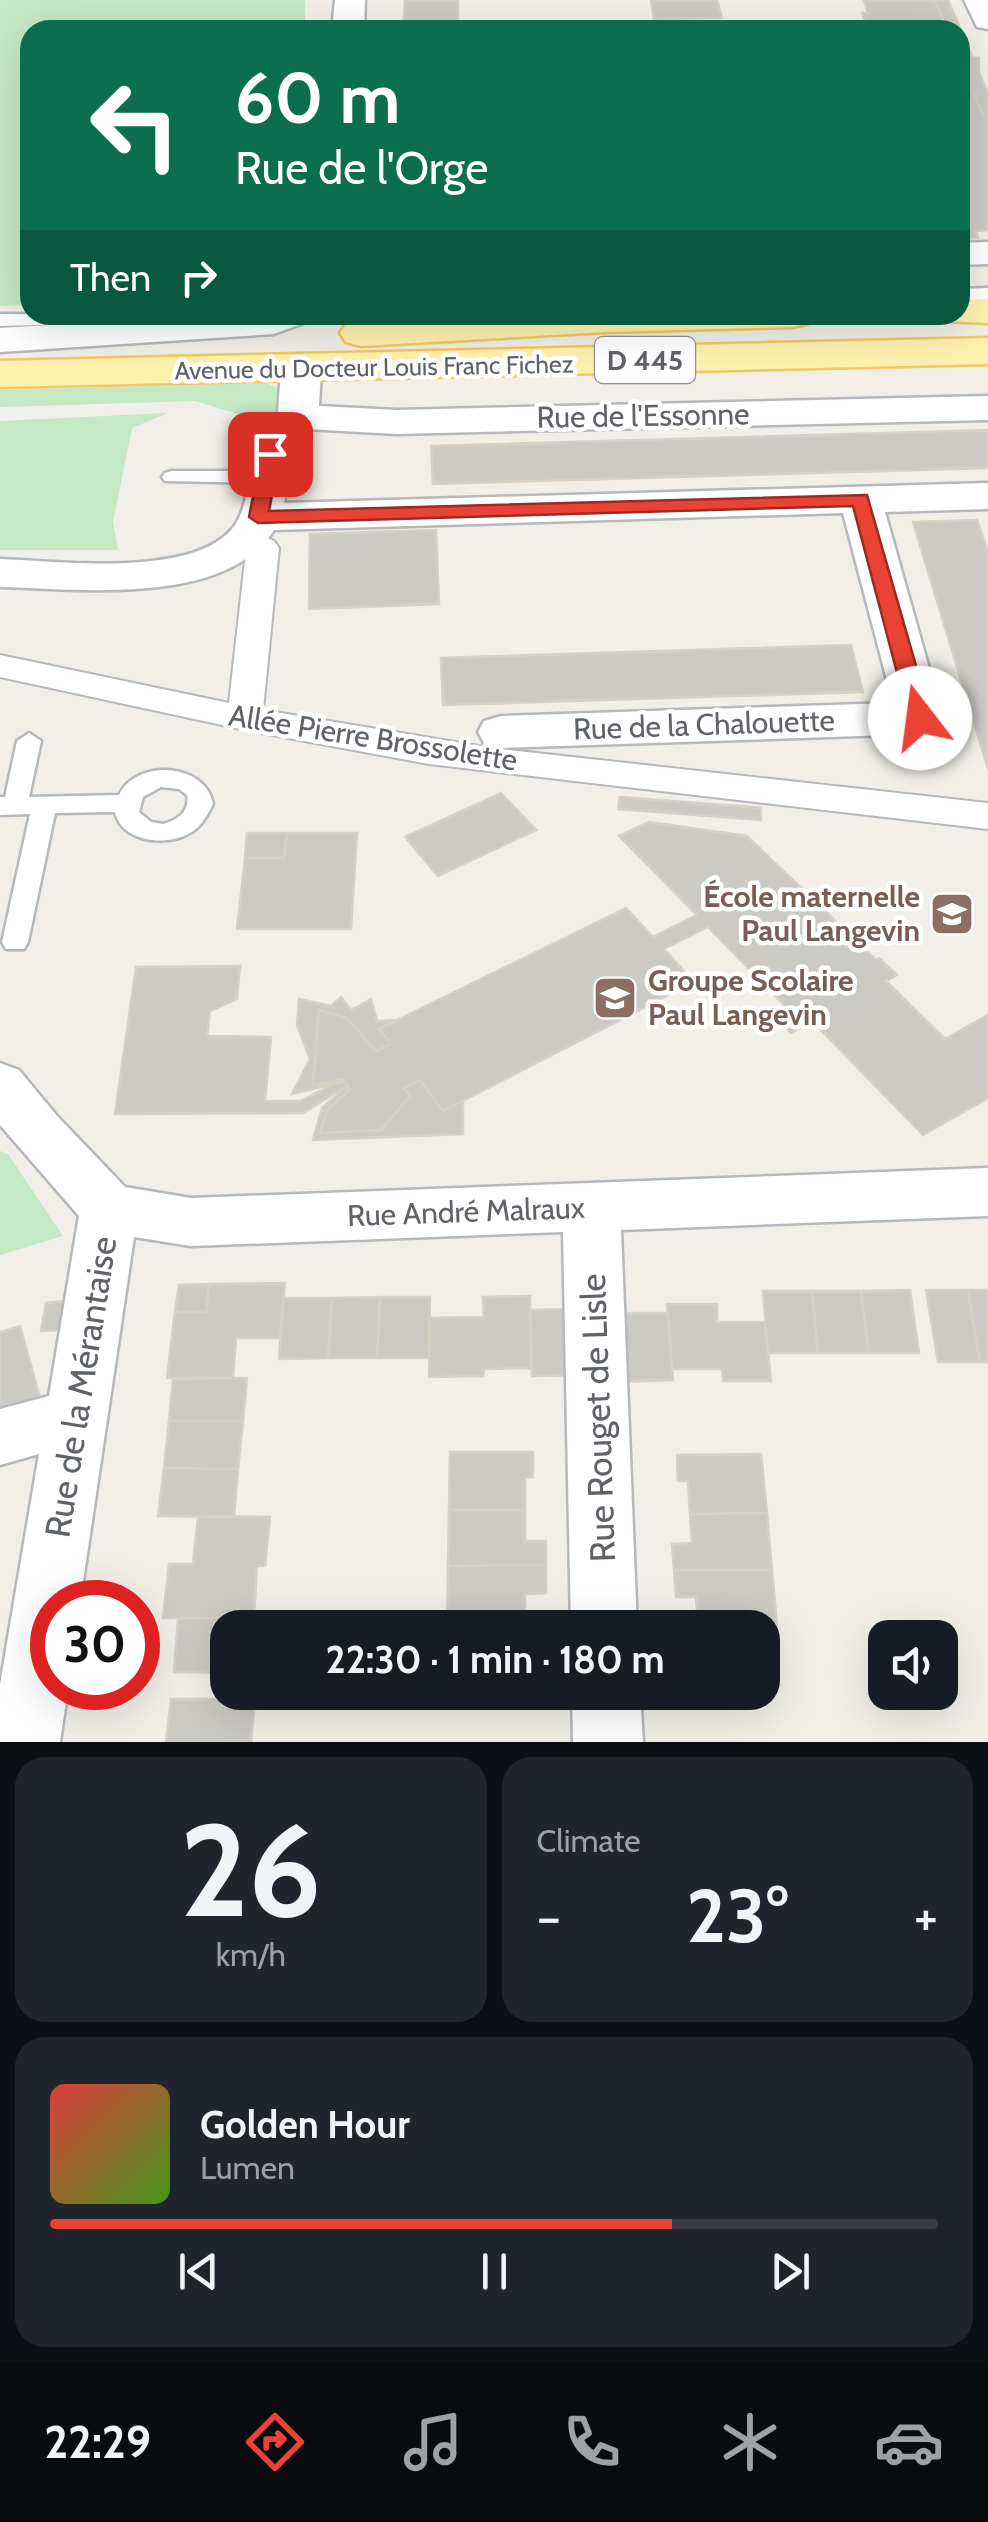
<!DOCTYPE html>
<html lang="en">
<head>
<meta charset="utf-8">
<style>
	body { margin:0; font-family:Cabin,sans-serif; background:#20242c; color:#f1f3f6; height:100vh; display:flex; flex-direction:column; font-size:38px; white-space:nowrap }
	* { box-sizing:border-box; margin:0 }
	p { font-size:32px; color:#9ea1a6 }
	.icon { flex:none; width:55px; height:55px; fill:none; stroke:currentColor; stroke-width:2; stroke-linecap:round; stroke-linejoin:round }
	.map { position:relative; height:1742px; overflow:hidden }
	.side { display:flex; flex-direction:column; gap:15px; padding:15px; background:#0d0f14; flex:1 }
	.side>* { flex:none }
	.guide { position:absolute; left:20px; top:20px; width:950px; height:305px; border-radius:30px; box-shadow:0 10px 40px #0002; background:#0b6e4f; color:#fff; overflow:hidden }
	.tools { position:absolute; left:868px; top:1620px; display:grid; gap:20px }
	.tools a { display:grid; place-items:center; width:90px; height:90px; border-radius:20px; background:#171b24; box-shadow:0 10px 40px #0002; font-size:50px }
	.speed { position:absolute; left:30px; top:1580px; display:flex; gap:20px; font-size:50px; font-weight:700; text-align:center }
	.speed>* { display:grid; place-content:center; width:130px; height:130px; border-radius:50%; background:#171b24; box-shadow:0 10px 40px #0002; line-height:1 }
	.speed .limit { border:15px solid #d22; background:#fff; color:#111 }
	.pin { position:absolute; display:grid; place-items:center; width:85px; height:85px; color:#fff; margin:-42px; border-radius:20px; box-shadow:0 5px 15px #0006 }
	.me { position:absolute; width:110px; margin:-55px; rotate:345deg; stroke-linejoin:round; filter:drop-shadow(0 0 8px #0008) }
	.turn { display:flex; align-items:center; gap:35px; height:210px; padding:0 50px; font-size:45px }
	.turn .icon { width:130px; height:130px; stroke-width:2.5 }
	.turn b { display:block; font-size:70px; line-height:85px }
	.then { display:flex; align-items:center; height:95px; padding:0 50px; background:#0003; gap:20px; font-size:38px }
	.big { font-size:75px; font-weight:700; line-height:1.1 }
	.side .tile { flex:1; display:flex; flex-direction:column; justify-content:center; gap:15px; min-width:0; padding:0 35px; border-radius:30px; background:#20242c }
	.side .dial { align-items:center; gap:0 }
	.dial b { font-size:130px; line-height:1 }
	.song { display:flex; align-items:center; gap:30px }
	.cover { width:120px; height:120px; border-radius:15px; background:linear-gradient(135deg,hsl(0 70% 55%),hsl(100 70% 35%)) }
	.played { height:10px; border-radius:5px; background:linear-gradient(90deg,#ea4335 70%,#363941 70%) }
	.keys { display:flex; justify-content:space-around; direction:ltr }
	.heat { display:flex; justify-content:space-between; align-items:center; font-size:55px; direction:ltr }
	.side .tiles { flex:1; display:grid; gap:15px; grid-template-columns:1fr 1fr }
	.tile:last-child { grid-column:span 2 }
	.trip { position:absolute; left:210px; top:1610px; width:570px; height:100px; border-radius:30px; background:#171b24; box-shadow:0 10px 40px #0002; font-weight:700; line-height:100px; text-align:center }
	.menu { display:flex; height:160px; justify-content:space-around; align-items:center; background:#090b0e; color:#9ea1a6 }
	.menu .icon { width:70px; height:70px }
	.menu .selected { color:#ea4335 }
	.menu b { font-size:45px; color:#f1f3f6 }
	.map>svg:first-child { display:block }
	.green { fill:#c5e8c5 }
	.building { fill:#cccac5; stroke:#d6d1c6; stroke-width:2.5 }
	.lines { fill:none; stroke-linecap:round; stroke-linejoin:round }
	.minor-tunnel { stroke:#ccccc8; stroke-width:35; stroke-dasharray:35 18; stroke-linecap:butt }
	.service-casing { stroke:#b5b8bc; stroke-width:5 }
	.pedestrian-casing { stroke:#b5b8bc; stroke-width:4 }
	.minor-casing { stroke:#b5b8bc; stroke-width:5 }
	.primary-casing { stroke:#f2c960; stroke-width:5 }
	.service { fill:#fff; fill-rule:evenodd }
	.pedestrian { fill:#fff; fill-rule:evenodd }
	.minor { fill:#fff; fill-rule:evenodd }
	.primary { fill:#fff2af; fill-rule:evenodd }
	.route { fill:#ea4335; stroke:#982c22; stroke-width:2.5 }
	.labels { text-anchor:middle; stroke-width:9; stroke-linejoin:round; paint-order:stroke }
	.far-street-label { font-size:25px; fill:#5f6368; stroke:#fff }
	.shield { fill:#fff; stroke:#8f9295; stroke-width:2.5 }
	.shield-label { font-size:28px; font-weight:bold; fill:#5f6368 }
	.street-label { font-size:30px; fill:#5f6368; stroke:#fff }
	.education-label { font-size:30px; font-weight:bold; fill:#785e54; stroke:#fff; text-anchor:end }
	.near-street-label { font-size:35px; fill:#5f6368; stroke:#fff }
</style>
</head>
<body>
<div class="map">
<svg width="988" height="1742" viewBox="0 0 988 1742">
	<rect width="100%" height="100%" fill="#f1efe8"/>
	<path class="green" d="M0,0h305v30h-275v275l-30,1z
		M266,383l21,10 -4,13 -25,14 -63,-19 -195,6v-17z
		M168,413l-36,15 -19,94 5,28h-118v-129z
		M0,1151l8,3 55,82 -63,19z"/>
	<path class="building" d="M405,0h53v30h-55z
		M651,0h66l5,18 -68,1z
		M864,0h71l12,30h-79l-6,-17h6z
		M935,0h13l40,94v33l-19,-46h-9v-13h4l-4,-38h-13z
		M960,81h9l19,46v103l-12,1 2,7 -18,1z
		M988,430v38l-555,16 -2,-38z
		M977,520l11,32v217l-75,-247z
		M436,530l3,74 -130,5 1,-75z
		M851,645l12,47 -420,13 -2,-47z
		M501,793l35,37 -98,46 -33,-39z
		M620,797l141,11v12l-143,-11z
		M649,822l98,14 129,124 3,-2 18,17 -11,6 59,58 43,-24v83l-65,37 -111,-114 -21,12 -19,-21 12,-7 -76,-78 -44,22 30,33 -251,129 -23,-31 -16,8 6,8 -29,34 -61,3 7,-23 23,-21 -7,-10 -30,6 6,-75 28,8 29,33 15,-7 -12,-15 247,-121 27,29 44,-22 -78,-79z
		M247,833h40l-3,25h-39z
		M287,833h70l-6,96h-114l8,-71h39z
		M240,966l-3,33 -27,12 -3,25 64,1 -6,64h36l30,-16 14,-4 3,4 -45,28 -188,1 21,-147z
		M341,997l10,13 20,-11 6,22 21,-1 -19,9 12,15 -15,7 -29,-33 -28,-8 -6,75 32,-4 -53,13 18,-35 -13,-34 2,-26 32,7z
		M420,1080l23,31 20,-10v33l-150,6 9,-32 26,-23 2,4 -23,21 -7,23 61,-3 29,-34 -6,-8z
		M285,1283l-5,55h-44l-3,40h-66l8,-66h31l3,-28z
		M209,1284l-3,28h-31l4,-27z
		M910,1290l9,63h-50l-8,-62z
		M926,1290h42l12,72h-42z
		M968,1290h20v72h-8z
		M763,1291h49l6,62h-50z
		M812,1291h49l8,62h-51z
		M530,1296l1,72 -47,1 -1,7 -54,1 1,-59 54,-1 -1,-20z
		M380,1297h50l-1,61h-52z
		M380,1297l-3,61h-49l4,-60z
		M283,1298h49l-4,60 -49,1z
		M68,1301l-6,29 -21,1 5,-28z
		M667,1304h50v18h48l6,59h-48l-1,-12h-50z
		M581,1309l2,66 -51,1 -2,-66z
		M619,1313h49l5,67 -51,2z
		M20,1326l20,72 -40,13v-79z
		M233,1378h14l-4,43h-74l4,-42z
		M169,1421h74l-5,48 -74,-1z
		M450,1452h83v25l-8,1v32h-76z
		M761,1454l6,59 -77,1 -2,-33h-10l-1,-26z
		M164,1468l74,1 -4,48 -76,-1z
		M449,1510h76v31h21v24l-98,1z
		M767,1513l5,57h-98l-2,-26 20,-1 -2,-29z
		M198,1516l72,1 -5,49h-8l-3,52h-91l6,-54h24z
		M546,1565v28l-21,1v27l-78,1 1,-56z
		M674,1570h98l5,56h-79l-2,-29h-20z
		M178,1618h84l-1,10h-33v45l-54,-1z
		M171,1699h84l-4,43h-85z"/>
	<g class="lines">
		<path class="minor-tunnel" d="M960,74h20"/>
		<defs>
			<path id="service" d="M988,288v12l-28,1v-12z
				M0,314l202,1 -9,6 -193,5z
				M172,471h95l10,6 -10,6 -102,-2 -3,-4 3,-4z
				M29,733l12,8 -12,56 90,-2c18,-37 87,-32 94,9 -6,12 -12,24 -25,30 -24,13 -67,7 -73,-22l-60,1 -27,129 -4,7h-18l-4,-7 28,-128 -30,1v-18h5l12,-56zM161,787l18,2 8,6c3,16 -9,25 -24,29l-12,-2 -12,-10 4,-15z"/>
			<path id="pedestrian" d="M247,528l27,13 5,7 -16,162 228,38 497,55v26l-559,-65 -184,-34 -245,-53v-22l229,48 17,-151 -15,-14 5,-7z"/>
			<path id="minor" d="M335,0h30l-1,30h-32z
				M964,0h24v29l-11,-2z
				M988,242v22l-28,1v-22z
				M219,315h91l-6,8 -30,11 -274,18v-24z
				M301,358l14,4 6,8 -2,36 78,4 591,-14v24l-591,14 -91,-5 -12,8 -10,66 704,-20v26l-103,3 58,206 -7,11 -16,5 -419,14 -17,-5 -6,-11 6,-11 17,-5 392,-13 -50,-190 -569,17c-48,77 -195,59 -274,57v-28c59,2 190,19 232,-30 19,-23 18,-68 22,-97l24,-20 3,-42 6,-8z
				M0,1063l19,7 39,47 67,70 66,11 797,-30v48l-367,14 16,398h-66l-8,-396 -372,14 -57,-9 -54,365h-28v86h16l-8,54h-60v-57l39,-231 -39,11v-56l49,-13 30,-180 -79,-91z
				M572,1692h68l3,50h-70z"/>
			<path id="primary" d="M988,299v24l-43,-2 -4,-6h19v-15z
				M456,315h357l-6,9 -15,3 -187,5 -244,14 -15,-4 -6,-9 6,-9 15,-4z
				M988,338v26l-988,23v-26z"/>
		</defs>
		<use href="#service" class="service-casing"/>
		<use href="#pedestrian" class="pedestrian-casing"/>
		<use href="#minor" class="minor-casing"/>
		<use href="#primary" class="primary-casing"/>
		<use href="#service" class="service"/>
		<use href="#pedestrian" class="pedestrian"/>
		<use href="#minor" class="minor"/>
		<use href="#primary" class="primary"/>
	</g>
	<path class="route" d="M270,449l10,5 -11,57 598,-16 64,223 -11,7 -11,-7 -56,-212 -595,17 -9,-6 12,-63z"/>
	<defs>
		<symbol id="school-square" viewBox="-11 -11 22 22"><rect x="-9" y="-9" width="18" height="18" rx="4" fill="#8d6e63" stroke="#fff"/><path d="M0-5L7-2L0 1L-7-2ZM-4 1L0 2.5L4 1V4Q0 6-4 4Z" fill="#fff"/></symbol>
	</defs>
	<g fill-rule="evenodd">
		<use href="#school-square" x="927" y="889" width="50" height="50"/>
		<use href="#school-square" x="590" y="973" width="50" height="50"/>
	</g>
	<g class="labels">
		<g class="far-street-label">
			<text transform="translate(374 367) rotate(-1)" y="9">Avenue du Docteur Louis Franc Fichez</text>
		</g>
		<rect class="shield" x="595" y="337" width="100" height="46" rx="8"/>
		<g class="shield-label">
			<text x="645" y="370">D 445</text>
		</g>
		<g class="street-label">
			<text transform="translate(643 416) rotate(-1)" y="10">Rue de l'Essonne</text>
			<text transform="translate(704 725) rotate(-2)" y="10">Rue de la Chalouette</text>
			<text transform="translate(373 738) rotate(9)" y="10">Allée Pierre Brossolette</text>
			<text transform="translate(466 1212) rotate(-2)" y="10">Rue André Malraux</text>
		</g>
		<g class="education-label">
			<text x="920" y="907">École maternelle<tspan x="920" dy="34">Paul Langevin</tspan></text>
			<text x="648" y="991" text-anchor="start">Groupe Scolaire<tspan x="648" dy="34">Paul Langevin</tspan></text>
		</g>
		<g class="near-street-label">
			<text transform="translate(81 1387) rotate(-81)" y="12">Rue de la Mérantaise</text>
			<text transform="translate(598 1418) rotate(-92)" y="12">Rue Rouget de Lisle</text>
		</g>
	</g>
</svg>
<div class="tools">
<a><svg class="icon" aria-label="sound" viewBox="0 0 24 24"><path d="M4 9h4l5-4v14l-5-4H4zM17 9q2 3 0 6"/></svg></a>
</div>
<div class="speed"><div class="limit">30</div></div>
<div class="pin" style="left:270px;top:454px;background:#d93025"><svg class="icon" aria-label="arrive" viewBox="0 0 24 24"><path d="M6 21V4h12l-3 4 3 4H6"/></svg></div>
<svg class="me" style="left:920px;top:718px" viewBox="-20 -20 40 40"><circle r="19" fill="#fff"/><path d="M0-13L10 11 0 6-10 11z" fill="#ea4335"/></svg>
<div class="trip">22:30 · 1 min · 180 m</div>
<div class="guide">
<div class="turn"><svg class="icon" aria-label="left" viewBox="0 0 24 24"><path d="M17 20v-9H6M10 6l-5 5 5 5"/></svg><div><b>60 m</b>Rue de l'Orge</div></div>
<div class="then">Then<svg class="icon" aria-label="right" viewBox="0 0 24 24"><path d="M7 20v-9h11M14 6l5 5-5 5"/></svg></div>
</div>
</div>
<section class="side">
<div class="tiles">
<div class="tile dial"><b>26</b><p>km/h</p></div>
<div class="tile"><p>Climate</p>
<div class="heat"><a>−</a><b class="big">23°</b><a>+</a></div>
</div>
<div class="tile">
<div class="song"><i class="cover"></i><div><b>Golden Hour</b><p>Lumen</p></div></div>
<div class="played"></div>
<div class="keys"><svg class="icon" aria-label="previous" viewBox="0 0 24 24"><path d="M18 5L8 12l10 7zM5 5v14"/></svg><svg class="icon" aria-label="pause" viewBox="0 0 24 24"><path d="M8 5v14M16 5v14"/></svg><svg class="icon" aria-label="next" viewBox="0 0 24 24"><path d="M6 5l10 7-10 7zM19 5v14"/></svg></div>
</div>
</div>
</section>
<nav class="menu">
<b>22:29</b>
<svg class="icon selected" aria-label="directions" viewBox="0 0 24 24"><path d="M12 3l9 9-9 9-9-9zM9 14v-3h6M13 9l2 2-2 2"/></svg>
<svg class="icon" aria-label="music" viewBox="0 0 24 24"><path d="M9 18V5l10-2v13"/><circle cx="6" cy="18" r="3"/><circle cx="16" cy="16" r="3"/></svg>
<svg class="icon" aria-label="phone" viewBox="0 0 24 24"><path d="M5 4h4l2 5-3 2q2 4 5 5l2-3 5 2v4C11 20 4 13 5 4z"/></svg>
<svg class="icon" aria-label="climate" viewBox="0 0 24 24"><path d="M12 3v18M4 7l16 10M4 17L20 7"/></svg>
<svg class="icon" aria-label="car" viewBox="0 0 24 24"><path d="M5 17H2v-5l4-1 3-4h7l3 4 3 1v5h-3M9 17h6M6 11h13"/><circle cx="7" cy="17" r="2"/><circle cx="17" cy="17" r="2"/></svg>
</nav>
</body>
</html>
